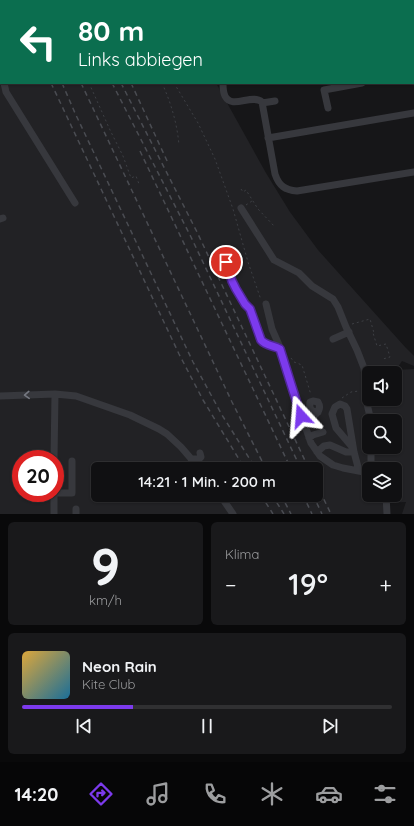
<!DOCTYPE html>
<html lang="de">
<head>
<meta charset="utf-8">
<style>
	body { margin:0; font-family:Quicksand,sans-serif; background:#19191b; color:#f1f3f6; height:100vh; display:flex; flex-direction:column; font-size:15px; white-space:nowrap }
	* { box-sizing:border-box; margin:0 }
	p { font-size:13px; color:#9c9d9f }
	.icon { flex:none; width:22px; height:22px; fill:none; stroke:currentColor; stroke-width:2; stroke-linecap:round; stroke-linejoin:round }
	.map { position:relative; height:514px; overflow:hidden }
	.side { display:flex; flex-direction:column; gap:8px; padding:8px; background:#09090a; flex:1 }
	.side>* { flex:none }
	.guide { position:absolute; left:0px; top:0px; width:414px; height:84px; box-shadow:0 1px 3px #0004,0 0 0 1px #303032; background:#0b6e4f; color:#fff; overflow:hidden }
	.buttons { position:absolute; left:362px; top:366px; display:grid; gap:8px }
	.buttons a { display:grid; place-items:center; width:40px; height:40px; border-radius:6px; background:#101012; box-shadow:0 1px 3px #0004,0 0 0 1px #303032; font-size:20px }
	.speed { position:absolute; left:12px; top:450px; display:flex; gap:8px; font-size:20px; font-weight:700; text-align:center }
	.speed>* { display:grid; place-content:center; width:52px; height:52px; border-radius:50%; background:#101012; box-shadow:0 1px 3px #0004,0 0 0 1px #303032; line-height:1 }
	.speed .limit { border:6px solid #d22; background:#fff; color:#111 }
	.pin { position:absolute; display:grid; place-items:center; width:34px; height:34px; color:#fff; margin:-17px; border:2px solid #fff; border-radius:50%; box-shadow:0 1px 4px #0007 }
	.me { position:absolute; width:44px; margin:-22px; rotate:341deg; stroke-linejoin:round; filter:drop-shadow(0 0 3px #0008) }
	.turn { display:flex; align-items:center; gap:14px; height:84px; padding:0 12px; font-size:18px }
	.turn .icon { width:52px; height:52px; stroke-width:2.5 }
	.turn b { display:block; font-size:28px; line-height:34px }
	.big { font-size:30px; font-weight:600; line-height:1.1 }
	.side .tile { flex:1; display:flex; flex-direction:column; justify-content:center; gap:6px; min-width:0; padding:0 14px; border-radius:6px; background:#19191b }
	.side .dial { align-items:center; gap:0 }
	.dial b { font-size:52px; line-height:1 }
	.song { display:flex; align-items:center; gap:12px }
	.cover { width:48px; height:48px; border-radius:6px; background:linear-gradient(135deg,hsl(40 70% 55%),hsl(200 70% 35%)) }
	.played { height:4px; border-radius:2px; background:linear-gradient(90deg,#7c3aed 30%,#303032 30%) }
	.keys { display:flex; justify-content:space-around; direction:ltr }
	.heat { display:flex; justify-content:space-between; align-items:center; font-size:22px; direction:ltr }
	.side .tiles { flex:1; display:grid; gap:8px; grid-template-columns:1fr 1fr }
	.tile:last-child { grid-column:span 2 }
	.trip { position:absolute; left:91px; top:462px; width:232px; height:40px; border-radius:6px; background:#101012; box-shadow:0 1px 3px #0004,0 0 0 1px #303032; font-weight:600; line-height:40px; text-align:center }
	.tabs { display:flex; height:64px; justify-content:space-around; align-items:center; background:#060607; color:#9c9d9f }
	.tabs .icon { width:28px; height:28px }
	.tabs .on { color:#7c3aed }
	.tabs b { font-size:18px; color:#f1f3f6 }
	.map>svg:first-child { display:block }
	.built { fill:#222225; fill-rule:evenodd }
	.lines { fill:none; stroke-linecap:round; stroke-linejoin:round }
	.path { stroke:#3d3f44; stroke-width:1; stroke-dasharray:2 3; stroke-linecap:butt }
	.minor { stroke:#37383d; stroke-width:7 }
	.rail { stroke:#4a4c52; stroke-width:1.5; stroke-dasharray:5 4; stroke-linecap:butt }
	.oneway { stroke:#757881 }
	.route-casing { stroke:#51269a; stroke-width:10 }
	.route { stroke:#7c3aed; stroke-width:7 }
</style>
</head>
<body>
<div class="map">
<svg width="414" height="514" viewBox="0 0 414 514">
	<rect width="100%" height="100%" fill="#161618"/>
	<path class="built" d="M0,0h160l1,1h-160v82h215l50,90 24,39 28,38 88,98 8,8v10l-12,-5 -6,9 18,-1v145h-12l4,-12 -22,1 1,11h-385zM369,373h26v26h-26zM369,421h26v26h-26zM21,459h34v34h-34zM98,469h218v26h-218zM369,469h26v26h-26z"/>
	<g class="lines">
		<path class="path" d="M52,0v1
			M122,0v1
			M139,0l1,1
			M89,83l21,47 13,26 8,22 5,-2 3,8
			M162,83c9,20 15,40 17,62
			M174,83l24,40 17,36 18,50 15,53 13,38
			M241,189l2,3 3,-2 12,19 17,18
			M246,205l6,-4
			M352,324l18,-5 4,14h-1l4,13 9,-2 4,13 -7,2
			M291,358l3,4 8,3 9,30
			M342,398l9,-6 8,-1"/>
		<path class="minor" d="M209,0l1,1
			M406,0l1,1
			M413,42l1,6
			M0,67l1,4
			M413,77h1
			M4,83l2,9 69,111
			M223,83c0,4 0,9 2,13 7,14 27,-3 37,6l13,72c4,12 10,16 22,17l117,-19
			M262,103l13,-2
			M328,108l-4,-18 38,-7
			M268,138l146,-25
			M241,208l33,52 25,13 13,13 21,13 5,8 8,20 11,23 7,18 1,8v19l6,26
			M0,219l3,-1
			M226,262l6,19 8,16 10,12 11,31c5,6 12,5 18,9
			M266,304l6,25 7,16 15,49 17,49 9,13 13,9 10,3 26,5
			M333,339l16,-7
			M376,372v1
			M0,396l55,-2 21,2 54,19 29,14 8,5 14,13 19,22
			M303,422c8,-4 21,-10 15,-20l-5,-1 -3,1c-1,6 1,10 8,10
			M309,438l4,-3 10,-3
			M353,448l-17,-20 -4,-14 3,-7 5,-3 5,2 2,3 7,43 5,19
			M317,452l7,-6 6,-1 16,7h8
			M54,459l1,-65
			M191,459h8l2,-2 -1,-4
			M371,469v-22
			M395,478h1
			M54,493h18v-32
			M220,495l13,19
			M386,495l1,19
			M76,509v5
			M54,514v-21"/>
		<path class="rail" d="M12,0l1,1
			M28,0l1,1
			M42,0l1,1
			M64,0l1,1
			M75,0l1,1
			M82,0v1
			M89,0v1
			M97,0l1,1
			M51,83l128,271 24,46 42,69
			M62,83l13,30 118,249 29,53 34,54
			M81,83l151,319 34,67
			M112,83l79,154 110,232
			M121,83l76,149 112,237
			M131,83l37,80
			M140,151l151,318
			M316,483l15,31
			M261,495l12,19
			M272,495l12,19
			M281,495l10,19
			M303,495l9,19
			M313,495l9,19"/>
	</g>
	<defs><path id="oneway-chevron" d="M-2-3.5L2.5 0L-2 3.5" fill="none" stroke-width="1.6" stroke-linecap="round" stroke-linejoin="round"/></defs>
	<use class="oneway" href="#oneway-chevron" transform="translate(27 395) rotate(177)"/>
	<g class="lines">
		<defs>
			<path id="route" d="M226,262l6,19 4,8 9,15 5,5 11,31c5,6 12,5 19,9l21,67"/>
		</defs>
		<use href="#route" class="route-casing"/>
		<use href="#route" class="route"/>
	</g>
</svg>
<div class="buttons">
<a><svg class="icon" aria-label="sound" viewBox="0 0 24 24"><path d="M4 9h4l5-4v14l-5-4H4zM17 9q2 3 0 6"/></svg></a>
<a><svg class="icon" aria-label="search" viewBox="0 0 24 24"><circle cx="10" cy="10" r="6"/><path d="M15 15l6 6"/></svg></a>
<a><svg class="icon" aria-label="layers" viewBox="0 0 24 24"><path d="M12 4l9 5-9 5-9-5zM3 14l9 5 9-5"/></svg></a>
</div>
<div class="speed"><div class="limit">20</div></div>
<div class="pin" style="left:226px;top:262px;background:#d93025"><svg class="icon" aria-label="arrive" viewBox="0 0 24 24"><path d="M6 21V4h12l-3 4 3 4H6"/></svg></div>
<svg class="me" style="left:301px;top:416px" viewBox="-20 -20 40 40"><path d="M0-17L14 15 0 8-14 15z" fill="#7c3aed" stroke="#fff" stroke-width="4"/></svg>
<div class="trip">14:21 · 1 Min. · 200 m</div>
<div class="guide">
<div class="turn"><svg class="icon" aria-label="left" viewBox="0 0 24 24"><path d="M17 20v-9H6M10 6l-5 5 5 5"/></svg><div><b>80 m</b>Links abbiegen</div></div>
</div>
</div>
<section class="side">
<div class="tiles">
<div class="tile dial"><b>9</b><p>km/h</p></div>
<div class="tile"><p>Klima</p>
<div class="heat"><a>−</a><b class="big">19°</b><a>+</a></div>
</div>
<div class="tile">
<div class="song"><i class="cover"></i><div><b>Neon Rain</b><p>Kite Club</p></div></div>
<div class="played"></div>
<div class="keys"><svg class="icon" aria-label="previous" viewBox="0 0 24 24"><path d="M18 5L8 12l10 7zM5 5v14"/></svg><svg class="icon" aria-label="pause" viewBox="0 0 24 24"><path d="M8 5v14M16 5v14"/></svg><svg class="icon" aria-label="next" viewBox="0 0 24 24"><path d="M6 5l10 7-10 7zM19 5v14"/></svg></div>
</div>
</div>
</section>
<nav class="tabs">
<b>14:20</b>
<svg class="icon on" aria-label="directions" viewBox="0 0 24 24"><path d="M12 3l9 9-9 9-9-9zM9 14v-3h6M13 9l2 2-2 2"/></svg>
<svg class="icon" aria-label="music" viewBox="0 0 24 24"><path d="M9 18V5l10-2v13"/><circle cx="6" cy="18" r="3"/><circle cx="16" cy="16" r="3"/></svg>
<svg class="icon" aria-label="phone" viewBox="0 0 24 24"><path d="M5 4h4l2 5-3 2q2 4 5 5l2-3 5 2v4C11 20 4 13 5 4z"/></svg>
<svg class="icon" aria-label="climate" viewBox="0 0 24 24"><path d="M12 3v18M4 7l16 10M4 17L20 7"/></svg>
<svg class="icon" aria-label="car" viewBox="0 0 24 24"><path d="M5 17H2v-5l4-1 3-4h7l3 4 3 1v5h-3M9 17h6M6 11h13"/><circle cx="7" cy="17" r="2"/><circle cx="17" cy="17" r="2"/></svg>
<svg class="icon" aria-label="filters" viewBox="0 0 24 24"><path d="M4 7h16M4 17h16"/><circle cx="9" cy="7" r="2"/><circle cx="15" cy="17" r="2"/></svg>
</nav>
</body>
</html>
